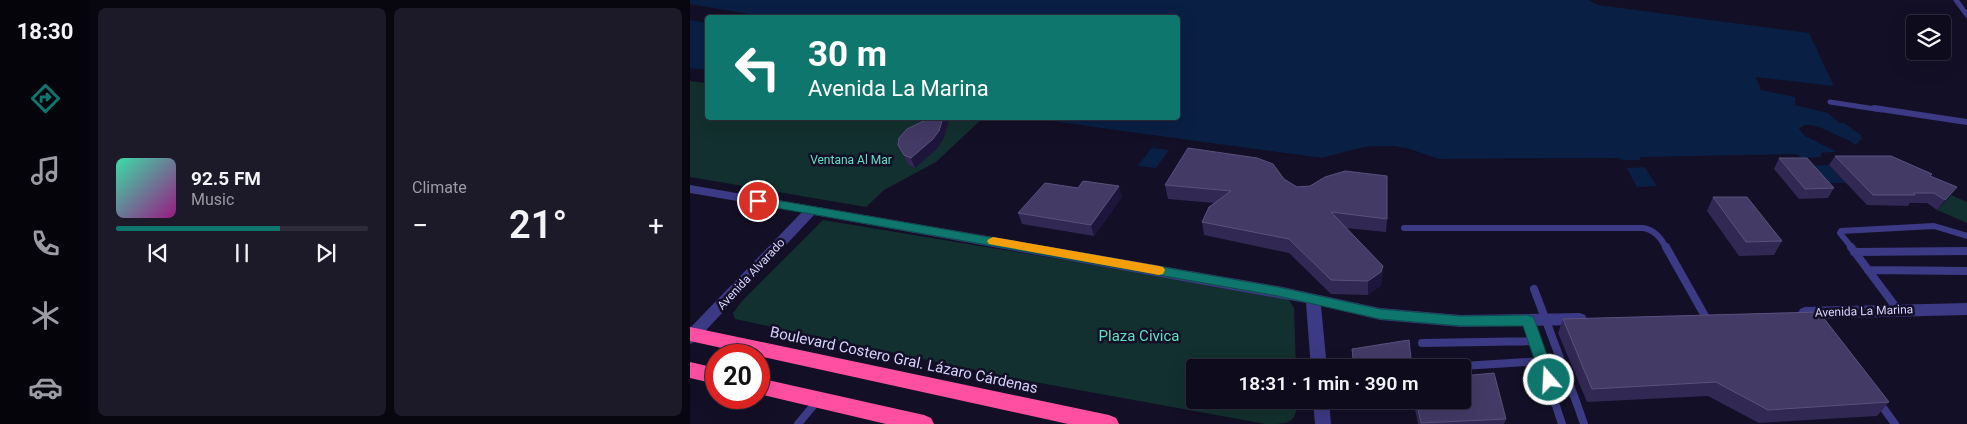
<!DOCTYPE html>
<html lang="en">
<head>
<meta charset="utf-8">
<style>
	body { margin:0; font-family:Roboto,sans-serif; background:#1c1929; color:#f1f3f6; height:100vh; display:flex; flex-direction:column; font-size:19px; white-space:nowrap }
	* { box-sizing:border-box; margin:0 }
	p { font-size:16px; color:#9b9ba3 }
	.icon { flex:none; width:28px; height:28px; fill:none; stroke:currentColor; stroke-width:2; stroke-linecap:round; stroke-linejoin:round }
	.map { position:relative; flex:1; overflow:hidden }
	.drawer { display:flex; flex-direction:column; gap:8px; padding:8px; background:#08060f; width:600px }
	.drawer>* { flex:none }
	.hud { position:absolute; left:15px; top:15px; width:475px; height:105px; border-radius:5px; box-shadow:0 5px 20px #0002,0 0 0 1px #2e2b3b; background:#0f766e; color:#fff; overflow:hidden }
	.fabs { position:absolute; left:1216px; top:15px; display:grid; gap:10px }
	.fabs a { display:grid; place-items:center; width:45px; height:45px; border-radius:5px; background:#0e0b1c; box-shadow:0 5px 20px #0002,0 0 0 1px #2e2b3b; font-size:25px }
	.speed { position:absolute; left:15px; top:344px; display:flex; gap:10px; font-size:25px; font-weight:700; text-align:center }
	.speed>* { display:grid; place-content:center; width:65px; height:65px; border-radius:50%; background:#0e0b1c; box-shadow:0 5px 20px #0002,0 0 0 1px #2e2b3b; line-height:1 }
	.speed .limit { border:8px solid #d22; background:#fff; color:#111 }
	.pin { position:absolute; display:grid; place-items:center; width:42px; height:42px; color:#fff; margin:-21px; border:2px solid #fff; border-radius:50%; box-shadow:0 1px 5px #0007 }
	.me { position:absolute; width:55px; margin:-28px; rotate:341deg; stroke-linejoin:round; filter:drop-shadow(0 0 4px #0008) }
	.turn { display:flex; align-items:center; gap:18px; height:105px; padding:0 20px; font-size:22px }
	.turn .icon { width:65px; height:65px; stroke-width:2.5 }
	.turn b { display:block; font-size:35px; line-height:42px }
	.big { font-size:38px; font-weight:600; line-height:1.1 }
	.drawer .tile { flex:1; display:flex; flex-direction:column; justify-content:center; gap:8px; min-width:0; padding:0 18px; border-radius:8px; background:#1c1929 }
	.song { display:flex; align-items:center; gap:15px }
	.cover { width:60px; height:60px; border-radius:8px; background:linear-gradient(135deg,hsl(160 70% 55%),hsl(310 70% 35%)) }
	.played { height:5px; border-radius:2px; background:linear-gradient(90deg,#0f766e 65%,#2e2b3b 65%) }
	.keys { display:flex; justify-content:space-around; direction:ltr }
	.heat { display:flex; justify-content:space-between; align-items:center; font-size:28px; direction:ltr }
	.drawer .tiles { flex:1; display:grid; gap:8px; grid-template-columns:repeat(2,1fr) }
	.trip { position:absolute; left:496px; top:359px; width:285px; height:50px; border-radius:5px; background:#0e0b1c; box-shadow:0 5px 20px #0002,0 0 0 1px #2e2b3b; font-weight:600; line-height:50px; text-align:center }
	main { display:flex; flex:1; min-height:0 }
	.dock { display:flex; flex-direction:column; width:90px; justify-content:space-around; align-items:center; background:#06040b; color:#9b9ba3 }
	.dock .icon { width:35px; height:35px }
	.dock .selected { color:#0f766e }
	.dock b { font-size:22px; color:#f1f3f6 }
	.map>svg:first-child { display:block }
	.green { fill:#12302f }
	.water { fill:#0a1f44 }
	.pier { fill:#130f26 }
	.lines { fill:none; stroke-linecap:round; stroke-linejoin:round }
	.lane-far2 { stroke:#3d3a85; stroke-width:5 }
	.lane-far1 { stroke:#3d3a85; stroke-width:6 }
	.lane { stroke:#3d3a85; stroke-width:8 }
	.street { fill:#3d3a85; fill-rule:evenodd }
	.highway { fill:#ff4fa3; fill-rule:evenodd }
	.lane-bridge { stroke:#3d3a85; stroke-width:8 }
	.wall { fill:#312854 }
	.shaded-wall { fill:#1d163a }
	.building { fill:#433a66; stroke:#5a527e }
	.route { fill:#0f766e; stroke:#0a4d48 }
	.slow { fill:#f59e0b }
	.labels { text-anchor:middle; stroke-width:5; stroke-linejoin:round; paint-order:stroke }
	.park-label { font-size:12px; fill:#5fe0c0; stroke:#130f26 }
	.street-label { font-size:12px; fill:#d9d4ff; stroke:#130f26 }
	.near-park-label { font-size:15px; fill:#5fe0c0; stroke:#130f26 }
	.near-street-label { font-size:15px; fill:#d9d4ff; stroke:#130f26 }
</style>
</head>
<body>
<main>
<nav class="dock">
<b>18:30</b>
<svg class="icon selected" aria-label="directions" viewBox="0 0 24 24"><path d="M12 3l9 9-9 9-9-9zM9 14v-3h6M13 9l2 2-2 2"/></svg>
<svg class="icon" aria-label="music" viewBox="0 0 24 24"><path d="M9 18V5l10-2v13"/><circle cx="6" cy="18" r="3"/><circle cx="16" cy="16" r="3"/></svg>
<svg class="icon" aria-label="phone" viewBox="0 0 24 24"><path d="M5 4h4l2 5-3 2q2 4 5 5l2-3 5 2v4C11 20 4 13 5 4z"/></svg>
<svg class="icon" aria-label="climate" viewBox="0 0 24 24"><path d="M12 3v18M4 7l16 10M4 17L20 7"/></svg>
<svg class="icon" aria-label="car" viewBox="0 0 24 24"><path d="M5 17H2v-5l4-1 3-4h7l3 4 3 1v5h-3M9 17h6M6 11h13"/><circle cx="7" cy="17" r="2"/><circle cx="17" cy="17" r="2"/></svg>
</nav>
<section class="drawer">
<div class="tiles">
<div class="tile">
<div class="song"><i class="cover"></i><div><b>92.5 FM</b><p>Music</p></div></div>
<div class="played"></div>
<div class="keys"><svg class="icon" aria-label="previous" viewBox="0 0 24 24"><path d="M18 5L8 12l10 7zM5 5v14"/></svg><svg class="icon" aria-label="pause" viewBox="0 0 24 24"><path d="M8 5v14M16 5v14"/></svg><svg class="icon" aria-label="next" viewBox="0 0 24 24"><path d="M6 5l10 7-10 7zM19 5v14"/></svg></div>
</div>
<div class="tile"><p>Climate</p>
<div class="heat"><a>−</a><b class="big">21°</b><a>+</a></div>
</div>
</div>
</section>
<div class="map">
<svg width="1277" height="424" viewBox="0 0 1277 424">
	<rect width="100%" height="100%" fill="#130f26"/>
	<path class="green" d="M0,81l17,2 1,35h275l-47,44 -52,28 -18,17 -176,-30z
		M1261,195l16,7v21l-30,-13z
		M133,220l454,75 12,5 5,8 2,59 -101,1v32h102c0,24 -9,24 -31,24l-248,-45 -283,-60 -2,-6 9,-12z"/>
	<path class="water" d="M0,0h899l9,5 211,28 25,53 -78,-9 5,13 34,7v8l33,8 12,10h4l17,12 1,5h-3v3l-5,2 -2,-3 -41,-17 -12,3 3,5 34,17 1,2 -16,1v4l25,26h-21l-23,-25 -6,-4 -156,3v3l17,26 -20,1 -15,-27 -10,-2 -173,1 -32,-11 -29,-2 -13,1 -43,11 -145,-19 -21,29 -19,-2 24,-29 -131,-19h148v-100h-407l-81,-14z
		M0,20l17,3v47l-17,-2z"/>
	<path class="pier" d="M338,118l294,40 43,-11 30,-1 44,13 173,-1h7l3,2h18l5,7 -18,1 -5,-8h-184l-32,-9 -24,-3 -21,2 -32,10 -154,-19 -6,9 -16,-2 6,-8 -2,-1 -127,-19z
		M1115,125l12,1 35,16 2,3 -37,-16 -12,-2 -3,2 5,5 30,14 2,4 -1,2 -16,3 7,8 -19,1 -8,-8 19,-1v-4l16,-1 -32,-16 -6,-8z"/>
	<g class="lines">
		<path class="lane-far2" d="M1266,0l11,15
			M1140,102l52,8"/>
		<path class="lane-far1" d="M1184,108l93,14
			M714,228h239c12,2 18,10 23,20
			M1162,248l-12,-15 1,-2 93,-5 33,10"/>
		<path class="lane" d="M976,247l39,69
			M1161,247l47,63
			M1164,252l113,-1
			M1178,270l99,1
			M844,289l8,21
			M838,321l34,103
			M732,343l113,-2
			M741,368l111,-7
			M1189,402l16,22
			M887,404l7,20
			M108,424l20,-24"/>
		<path class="street" d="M0,185l588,101 102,22 81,7 119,-2 5,2 2,4 -2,4 -5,2 -119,2 -81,-7 -59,-14 6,62h-16l-5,-65 -492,-88 -119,127 -5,2v-16l112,-116 -112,-19z
			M1277,303v12l-162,4 -5,-2 -2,-4 2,-4 5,-2z
			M623,400h16l2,24h-16z"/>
		<path class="highway" d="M0,327l419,88 7,3 3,6h-51l-378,-83z
			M0,362l26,6v16l-26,-6z
			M69,378l165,37 7,3 3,6h-48l-127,-30z"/>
		<path class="lane-bridge" d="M852,310l35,94"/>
	</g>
	<path class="wall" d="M240,118h18l1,4 -6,18 -6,9 -22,19 -6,-3 -11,-20z
		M1145,156l96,20 19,21 -13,13 -10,-7h-17l-2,3 -41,-1 -38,-40z
		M1089,158l55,30 -6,10 -29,1 -25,-30z
		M594,179l13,8 90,32 -1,13 -40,-4 37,38 -1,13 -2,7 -12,9 -37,-1 -42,-41 -85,-18 -2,-13 12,-19 -46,-4 -3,-14z
		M432,197l-28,39 -72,-12 -4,-11z
		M1023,197l69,44 -8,14 -35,1 -32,-45z
		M873,319l326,83 -12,14 -118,7 -51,-27 -121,6 -29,-69z
		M723,400h49l44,19 -2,5h-86z"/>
	<path class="shaded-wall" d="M253,118h5l1,4 -6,18 -6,9 -22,19 -4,-10z
		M429,186l3,11 -28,39 -3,-11z
		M1267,187l-7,10 -13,13 8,-10z
		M693,266l-1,13 -2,7 -12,9v-14z"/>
	<path class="building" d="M240,118h13l-4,13 -6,8 -22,19 -7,-3 -6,-10 1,-7 8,-9z
		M498,148l69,10 16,6 11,15 13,8 13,-1 15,-9 20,-6 42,5v43l-56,-7 52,54 -2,6 -13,9 -37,-1 -42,-41 -87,-17 7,-15 22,-16 -66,-6z
		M1145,156h56l41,18 -2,2 27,11 -12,13 -11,-7h-20l1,2h-42z
		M1089,158h28l27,30 -29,1z
		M393,181l36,5 -28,39 -73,-12 27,-30 33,5z
		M1023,197h34l35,44 -36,1z
		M1129,312l70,90 -121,8 -52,-28 -124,7 -29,-70z
		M719,340l3,28h-58l-2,-19z
		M804,373l12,46 -85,4 -5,-23h46v-24z"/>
	<path class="route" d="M68,197l520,90 102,22 81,7 67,-1 5,2 2,4 21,59 -2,5 -5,2 -6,-2 -20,-59h-62l-81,-7 -102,-23 -524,-92 -1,-3 1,-3z"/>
	<path class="slow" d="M303,237l166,29 4,1 2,3 -2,4 -4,1 -170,-31 -2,-3 2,-2z"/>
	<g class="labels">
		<g class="park-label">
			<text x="161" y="164">Ventana Al Mar</text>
		</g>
		<g class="street-label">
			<text transform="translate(61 274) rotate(-47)" y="4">Avenida Alvarado</text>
			<text transform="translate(1174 311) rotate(-2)" y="4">Avenida La Marina</text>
		</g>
		<g class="near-park-label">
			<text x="449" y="341">Plaza Civica</text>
		</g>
		<g class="near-street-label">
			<text transform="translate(214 360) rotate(12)" y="5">Boulevard Costero Gral. Lázaro Cárdenas</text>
		</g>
	</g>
</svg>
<div class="fabs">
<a><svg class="icon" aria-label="layers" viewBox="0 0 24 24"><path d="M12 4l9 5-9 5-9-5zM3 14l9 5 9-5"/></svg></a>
</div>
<div class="speed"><div class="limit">20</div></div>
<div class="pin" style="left:68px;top:201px;background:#d93025"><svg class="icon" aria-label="arrive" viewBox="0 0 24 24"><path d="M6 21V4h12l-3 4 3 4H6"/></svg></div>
<svg class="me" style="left:859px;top:380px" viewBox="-20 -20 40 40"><circle r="17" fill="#0f766e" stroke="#fff" stroke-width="3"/><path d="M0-11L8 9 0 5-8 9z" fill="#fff"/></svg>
<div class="trip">18:31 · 1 min · 390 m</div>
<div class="hud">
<div class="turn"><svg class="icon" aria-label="left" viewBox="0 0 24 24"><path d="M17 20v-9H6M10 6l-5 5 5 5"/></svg><div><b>30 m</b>Avenida La Marina</div></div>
</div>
</div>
</main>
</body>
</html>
